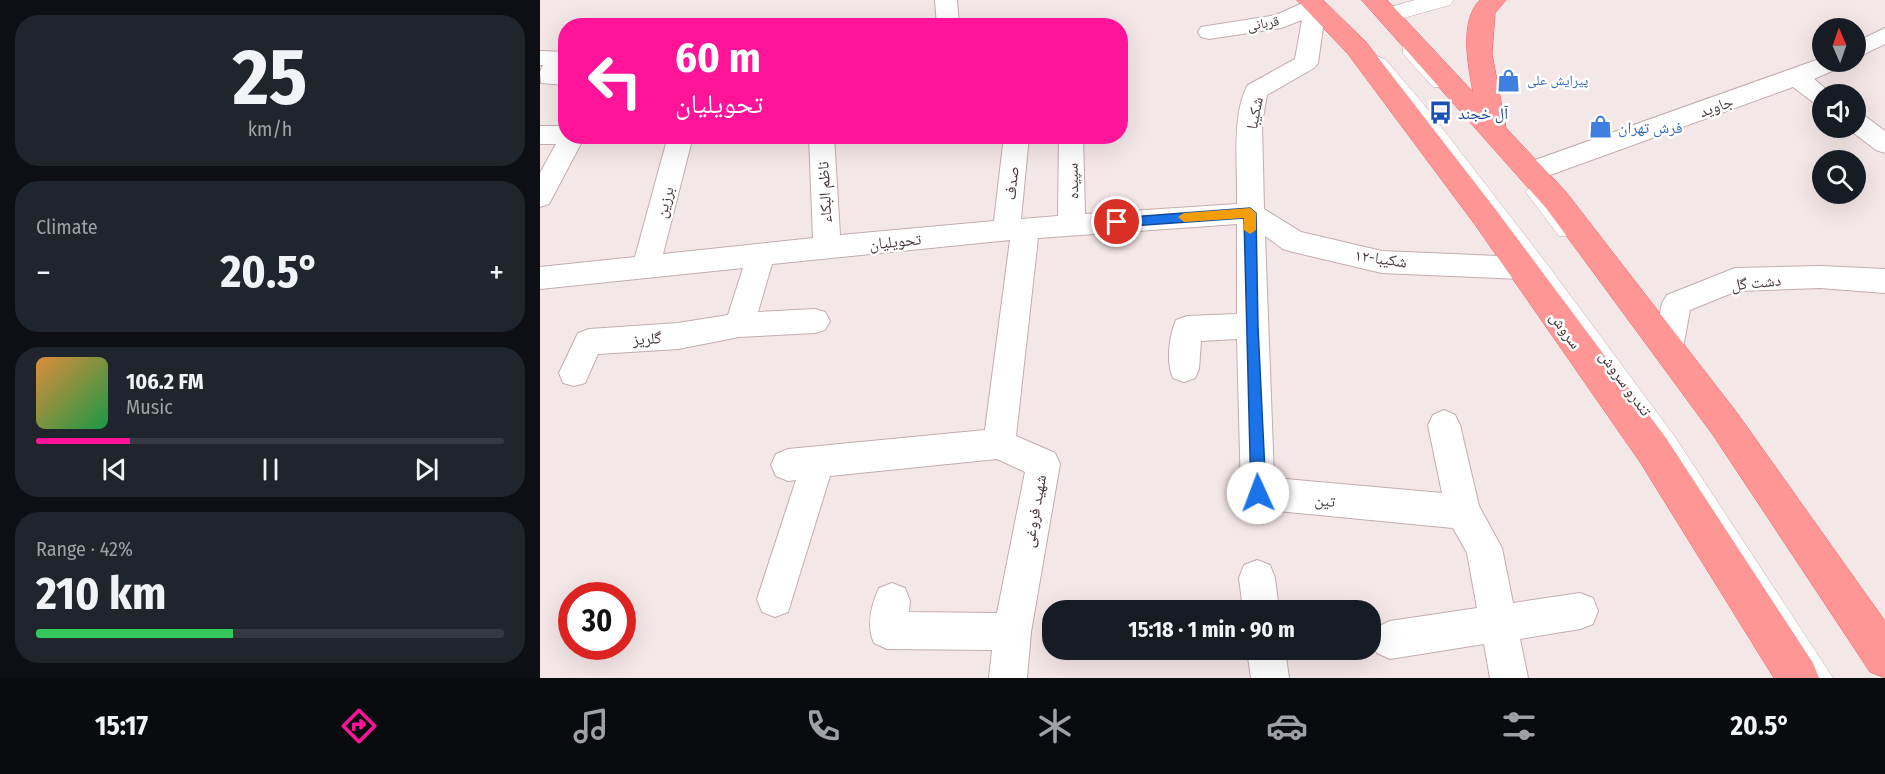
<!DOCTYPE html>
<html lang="en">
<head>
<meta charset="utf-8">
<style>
	body { margin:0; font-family:"Fira Sans Condensed","Noto Naskh Arabic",sans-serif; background:#20242c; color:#f1f3f6; height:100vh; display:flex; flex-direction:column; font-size:22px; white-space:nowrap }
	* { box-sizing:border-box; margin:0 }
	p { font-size:20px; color:#9ea1a6 }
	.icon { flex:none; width:33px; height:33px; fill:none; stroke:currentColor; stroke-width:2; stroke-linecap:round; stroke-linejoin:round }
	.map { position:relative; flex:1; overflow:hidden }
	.panel { display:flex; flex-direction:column; gap:15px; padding:15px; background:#0d0f14; width:540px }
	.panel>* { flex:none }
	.top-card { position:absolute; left:18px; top:18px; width:570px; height:126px; border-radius:24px; box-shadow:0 6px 24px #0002; background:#ff1499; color:#fff; overflow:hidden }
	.needle { width:39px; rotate:358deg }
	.tools { position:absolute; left:1272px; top:18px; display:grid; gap:12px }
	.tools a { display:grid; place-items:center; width:54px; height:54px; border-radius:50%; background:#171b24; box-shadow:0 6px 24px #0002; font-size:30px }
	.speed { position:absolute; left:18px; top:582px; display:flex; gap:12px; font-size:30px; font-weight:700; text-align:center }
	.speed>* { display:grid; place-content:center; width:78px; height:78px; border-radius:50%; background:#171b24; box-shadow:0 6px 24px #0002; line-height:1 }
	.speed .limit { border:9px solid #d22; background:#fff; color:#111 }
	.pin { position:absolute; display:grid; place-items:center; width:51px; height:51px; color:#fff; margin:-26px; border:3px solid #fff; border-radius:50%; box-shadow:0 2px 6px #0007 }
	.me { position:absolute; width:66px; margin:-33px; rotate:358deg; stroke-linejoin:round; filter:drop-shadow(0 0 4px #0008) }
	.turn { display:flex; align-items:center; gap:21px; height:126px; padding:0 18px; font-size:27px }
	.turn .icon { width:78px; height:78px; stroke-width:2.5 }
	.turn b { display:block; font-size:42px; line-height:51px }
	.big { font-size:45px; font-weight:700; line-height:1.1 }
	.panel .card { flex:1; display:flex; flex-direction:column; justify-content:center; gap:9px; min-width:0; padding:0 21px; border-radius:24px; background:#20242c }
	.panel .dial { align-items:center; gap:0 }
	.dial b { font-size:78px; line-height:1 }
	.song { display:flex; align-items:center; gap:18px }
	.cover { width:72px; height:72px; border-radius:9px; background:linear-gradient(135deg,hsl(30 70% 55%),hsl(140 70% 35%)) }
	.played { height:6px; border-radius:3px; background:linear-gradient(90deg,#ff1499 20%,#363941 20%) }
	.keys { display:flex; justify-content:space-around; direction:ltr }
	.heat { display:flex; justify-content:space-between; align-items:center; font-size:33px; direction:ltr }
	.charge { height:9px; border-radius:4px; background:linear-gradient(90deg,#34c759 42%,#363941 0) }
	.trip { position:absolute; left:502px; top:600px; width:339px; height:60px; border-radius:24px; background:#171b24; box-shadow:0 6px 24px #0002; font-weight:700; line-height:60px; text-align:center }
	.tab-bar { display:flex; height:96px; justify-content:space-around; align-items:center; background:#090b0e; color:#9ea1a6 }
	.tab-bar .icon { width:42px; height:42px }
	.tab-bar .current { color:#ff1499 }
	.tab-bar b { font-size:27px; color:#f1f3f6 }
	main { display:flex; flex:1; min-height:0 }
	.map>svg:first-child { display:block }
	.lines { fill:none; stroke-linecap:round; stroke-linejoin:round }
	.service-casing { stroke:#c3acae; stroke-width:1 }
	.minor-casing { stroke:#c3acae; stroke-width:2 }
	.tertiary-casing { stroke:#c3acae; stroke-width:1 }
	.primary-casing { stroke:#e96163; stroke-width:1 }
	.service { fill:#fff; fill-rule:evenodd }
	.minor { fill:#fff; fill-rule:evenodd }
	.tertiary { fill:#fff; fill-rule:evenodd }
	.primary { fill:#ff9696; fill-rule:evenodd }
	.route { fill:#1a73e8; stroke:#114b97; stroke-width:1.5 }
	.slow { fill:#f59e0b }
	.labels { text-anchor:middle; stroke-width:5; stroke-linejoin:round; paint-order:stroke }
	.far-street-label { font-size:14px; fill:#483638; stroke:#fff }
	.far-shop-label { font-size:14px; fill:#366cbe; stroke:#fff; text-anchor:start }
	.street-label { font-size:16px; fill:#483638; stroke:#fff }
	.transit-label { font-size:16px; fill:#164399; stroke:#fff; text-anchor:start }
	.shop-label { font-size:16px; fill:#366cbe; stroke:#fff; text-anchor:start }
</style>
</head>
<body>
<main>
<section class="panel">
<div class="card dial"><b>25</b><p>km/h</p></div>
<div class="card"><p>Climate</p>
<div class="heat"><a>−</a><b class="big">20.5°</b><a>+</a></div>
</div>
<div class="card">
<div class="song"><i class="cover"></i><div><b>106.2 FM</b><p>Music</p></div></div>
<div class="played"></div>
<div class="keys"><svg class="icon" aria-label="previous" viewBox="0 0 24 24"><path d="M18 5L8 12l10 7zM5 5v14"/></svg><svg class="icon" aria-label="pause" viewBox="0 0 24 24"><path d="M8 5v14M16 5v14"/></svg><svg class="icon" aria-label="next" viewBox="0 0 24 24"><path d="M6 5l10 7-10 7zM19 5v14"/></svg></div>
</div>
<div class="card"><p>Range · 42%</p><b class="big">210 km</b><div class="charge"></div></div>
</section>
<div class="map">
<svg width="1345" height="678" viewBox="0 0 1345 678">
	<rect width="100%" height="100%" fill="#f4e7e8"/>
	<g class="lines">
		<defs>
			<path id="service" d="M868,33l6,4 1,16 26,28v6h-8l-30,-33 -1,-17z
				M824,50l22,10 39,46 122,158 128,173 158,241h-21l-149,-231 -126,-175 -120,-160 -39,-46 -18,-9v-6z
				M993,187l5,2 31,39 2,4 -2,4h-10l-31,-41 -2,-3 2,-3z"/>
			<path id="minor" d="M395,0h22l2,26h-22z
				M778,0l5,1 3,5 -8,57 -4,5 -47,27 -5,28 2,86 37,23 81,19 139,6 10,3 4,8 -4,8 -10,3 -139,-6 -89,-21 -10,-3 -18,-13 9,242 168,15 -14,-68 5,-10 11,-5 11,5 5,10 19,81 23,42 11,55 67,-10 13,5 5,13 -5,13 -13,5 -60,10 8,39h-38l-6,-34 -94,15 -13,-6 -6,-13 6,-13 13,-6 87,-13 -10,-55 -14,-25 -195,-19 -12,-5 -5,-11 -4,-154 -36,2 -2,28 -4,9 -11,4 -11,-4c-7,-15 -4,-42 3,-58l11,-4 50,-2v-90l-199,14 -22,198 39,17 5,11 -29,168 -4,46h-38l3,-28 -105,-1 -13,-6c-8,-18 -3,-37 5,-55l13,-5 13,5 5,13 -1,11 88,1 28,-141 -28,-13 -167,17 -42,136 -13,5 -13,-5 -5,-13 39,-119 -8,1 -12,-5 -5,-11 5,-11 12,-5 197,-19 25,-190 -238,24 -14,48 57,-3 10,3 5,9 -5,9 -10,3 -76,4 -61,12 -80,5 -13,29 -11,3 -11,-3 -4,-10 19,-40 11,-4 89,-6 50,-8 15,-47 -203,21v-22l95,-10 33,-121h25l-30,118 150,-16 -4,-102h25l6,99 154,-14 10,-85h25l-8,83 37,-3 1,-80h24l2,78 152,-10c1,-33 -6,-91 11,-119l47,-26 7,-39 -21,8 -72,11 -8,-2 -3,-5 3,-5 75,-12 31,-14z
				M1345,28v16l-29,14v-16z
				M0,51l26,1v33l-25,-2 -1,-11 3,-7h-3z
				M1282,58v4h23l-4,5 -27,12 18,15h-10v11l-8,-2 -21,-16 -254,92 -9,2 -9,-2 -4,-7 4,-7z
				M1316,113l9,3 20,15v22l-9,-3 -29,-22h9z
				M0,126h26v10h19l-36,68 -9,3v-34l16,-29h-16z
				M1280,266l65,3v24l-65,-5 -83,3 -47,19 -7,38 -4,9 -11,4 -11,-4 -4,-9 9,-45 5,-8 68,-27z
				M717,560l13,5 5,13 4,32h-36l-4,-32 5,-13z
				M707,650h38l4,28h-38z"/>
			<path id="tertiary" d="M875,0h39l-4,5 -61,17 -9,-2 -3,-5 3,-5z"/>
			<path id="primary" d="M757,0h26l43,42 130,168 170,228 147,225 6,15h-45l-134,-216 -164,-236 -128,-172z
				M822,0h25l86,92c-5,-27 -14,-71 7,-92h26l-11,13 -3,41 14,74 60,64 171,221 148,208v57l-15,-6 -157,-237 -167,-227z"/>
		</defs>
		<use href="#service" class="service-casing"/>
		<use href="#minor" class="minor-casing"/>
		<use href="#tertiary" class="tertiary-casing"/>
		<use href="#primary" class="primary-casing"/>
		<use href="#service" class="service"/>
		<use href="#minor" class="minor"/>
		<use href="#tertiary" class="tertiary"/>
		<use href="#primary" class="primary"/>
	</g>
	<path class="route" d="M710,208l6,5 2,114 8,166 -2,5 -6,3 -5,-3 -2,-5 -7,-275 -127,9 -6,-5 6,-4z"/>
	<path class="slow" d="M710,208l6,5v17l-6,4 -6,-4v-12l-60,4 -6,-5 6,-4z"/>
	<defs>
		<symbol id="shop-bare" viewBox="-9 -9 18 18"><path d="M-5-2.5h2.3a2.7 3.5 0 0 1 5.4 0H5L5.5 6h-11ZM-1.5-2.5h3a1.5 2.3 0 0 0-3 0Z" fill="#3f7fe0" stroke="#fff" stroke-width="2.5" paint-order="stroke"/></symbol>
		<symbol id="bus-bare" viewBox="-9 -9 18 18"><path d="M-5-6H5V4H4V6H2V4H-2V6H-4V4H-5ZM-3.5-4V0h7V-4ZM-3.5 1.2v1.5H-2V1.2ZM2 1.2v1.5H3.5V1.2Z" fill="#1a4fb4" stroke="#fff" stroke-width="2.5" paint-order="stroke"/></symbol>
	</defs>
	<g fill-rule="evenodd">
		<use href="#shop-bare" x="952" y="64" width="33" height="33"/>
		<use href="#bus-bare" x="884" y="96" width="33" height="33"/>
		<use href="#shop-bare" x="1044" y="110" width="33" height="33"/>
	</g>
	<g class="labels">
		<g class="far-street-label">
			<text transform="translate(723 23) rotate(-10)" y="5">قربانی</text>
		</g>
		<g class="far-shop-label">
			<text x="987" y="85">پیرایش علی</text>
		</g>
		<g class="street-label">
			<text transform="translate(1176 106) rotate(-20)" y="6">جاوید</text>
			<text transform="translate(714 113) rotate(-79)" y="6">شکیبا</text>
			<text transform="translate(532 181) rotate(-91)" y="6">سپیده</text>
			<text transform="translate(471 183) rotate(-84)" y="6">صدف</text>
			<text transform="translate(284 192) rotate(-93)" y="6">ناظم البکاء</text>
			<text transform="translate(124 202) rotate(-75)" y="6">برزین</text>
			<text transform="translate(355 241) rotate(-6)" y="6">تحویلیان</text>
			<text transform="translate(841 258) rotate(8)" y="6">۱۲-شکیبا</text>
			<text transform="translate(1216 282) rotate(-6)" y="6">دشت گل</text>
			<text transform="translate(1026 330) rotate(54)" y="6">سروش</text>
			<text transform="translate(107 338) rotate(-4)" y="6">گلریز</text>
			<text transform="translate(1086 383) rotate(54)" y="6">تندرو سروش</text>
			<text transform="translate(785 500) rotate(6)" y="6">تین</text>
			<text transform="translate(494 511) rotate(-80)" y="6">شهید فروغی</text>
		</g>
		<g class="transit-label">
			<text x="918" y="119">آل خجند</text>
		</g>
		<g class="shop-label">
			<text x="1078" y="133">فرش تهران</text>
		</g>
	</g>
</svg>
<div class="tools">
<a><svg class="needle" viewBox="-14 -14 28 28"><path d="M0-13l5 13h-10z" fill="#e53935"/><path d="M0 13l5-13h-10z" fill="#9ea1a6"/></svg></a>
<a><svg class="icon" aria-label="sound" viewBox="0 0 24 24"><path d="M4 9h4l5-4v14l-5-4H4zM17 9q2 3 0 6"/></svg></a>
<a><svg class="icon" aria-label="search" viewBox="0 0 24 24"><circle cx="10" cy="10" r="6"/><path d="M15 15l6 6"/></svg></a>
</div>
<div class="speed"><div class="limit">30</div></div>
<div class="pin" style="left:577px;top:222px;background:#d93025"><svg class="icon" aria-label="arrive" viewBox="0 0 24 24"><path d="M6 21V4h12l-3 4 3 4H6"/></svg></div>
<svg class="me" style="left:718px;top:493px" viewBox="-20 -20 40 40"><circle r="19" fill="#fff"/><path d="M0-13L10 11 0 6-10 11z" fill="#1a73e8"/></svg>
<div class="trip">15:18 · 1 min · 90 m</div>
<div class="top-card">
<div class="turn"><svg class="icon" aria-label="left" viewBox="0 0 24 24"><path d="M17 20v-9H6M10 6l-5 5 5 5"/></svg><div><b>60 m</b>تحویلیان</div></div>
</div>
</div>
</main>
<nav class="tab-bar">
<b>15:17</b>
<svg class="icon current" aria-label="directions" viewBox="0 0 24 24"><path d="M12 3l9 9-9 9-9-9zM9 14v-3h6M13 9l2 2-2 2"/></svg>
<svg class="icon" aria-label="music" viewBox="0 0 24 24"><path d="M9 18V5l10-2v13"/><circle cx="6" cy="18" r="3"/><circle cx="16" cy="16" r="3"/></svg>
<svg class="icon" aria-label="phone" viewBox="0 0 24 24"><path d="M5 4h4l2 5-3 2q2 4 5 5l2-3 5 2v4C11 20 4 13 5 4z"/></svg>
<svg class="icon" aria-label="climate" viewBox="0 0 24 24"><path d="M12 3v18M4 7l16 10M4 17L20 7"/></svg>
<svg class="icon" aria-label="car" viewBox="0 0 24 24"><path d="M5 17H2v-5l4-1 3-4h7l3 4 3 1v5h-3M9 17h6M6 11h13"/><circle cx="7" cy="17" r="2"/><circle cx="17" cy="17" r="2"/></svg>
<svg class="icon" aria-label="filters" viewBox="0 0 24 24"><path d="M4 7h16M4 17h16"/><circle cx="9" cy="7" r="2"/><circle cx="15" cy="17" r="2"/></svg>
<b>20.5°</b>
</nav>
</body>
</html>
